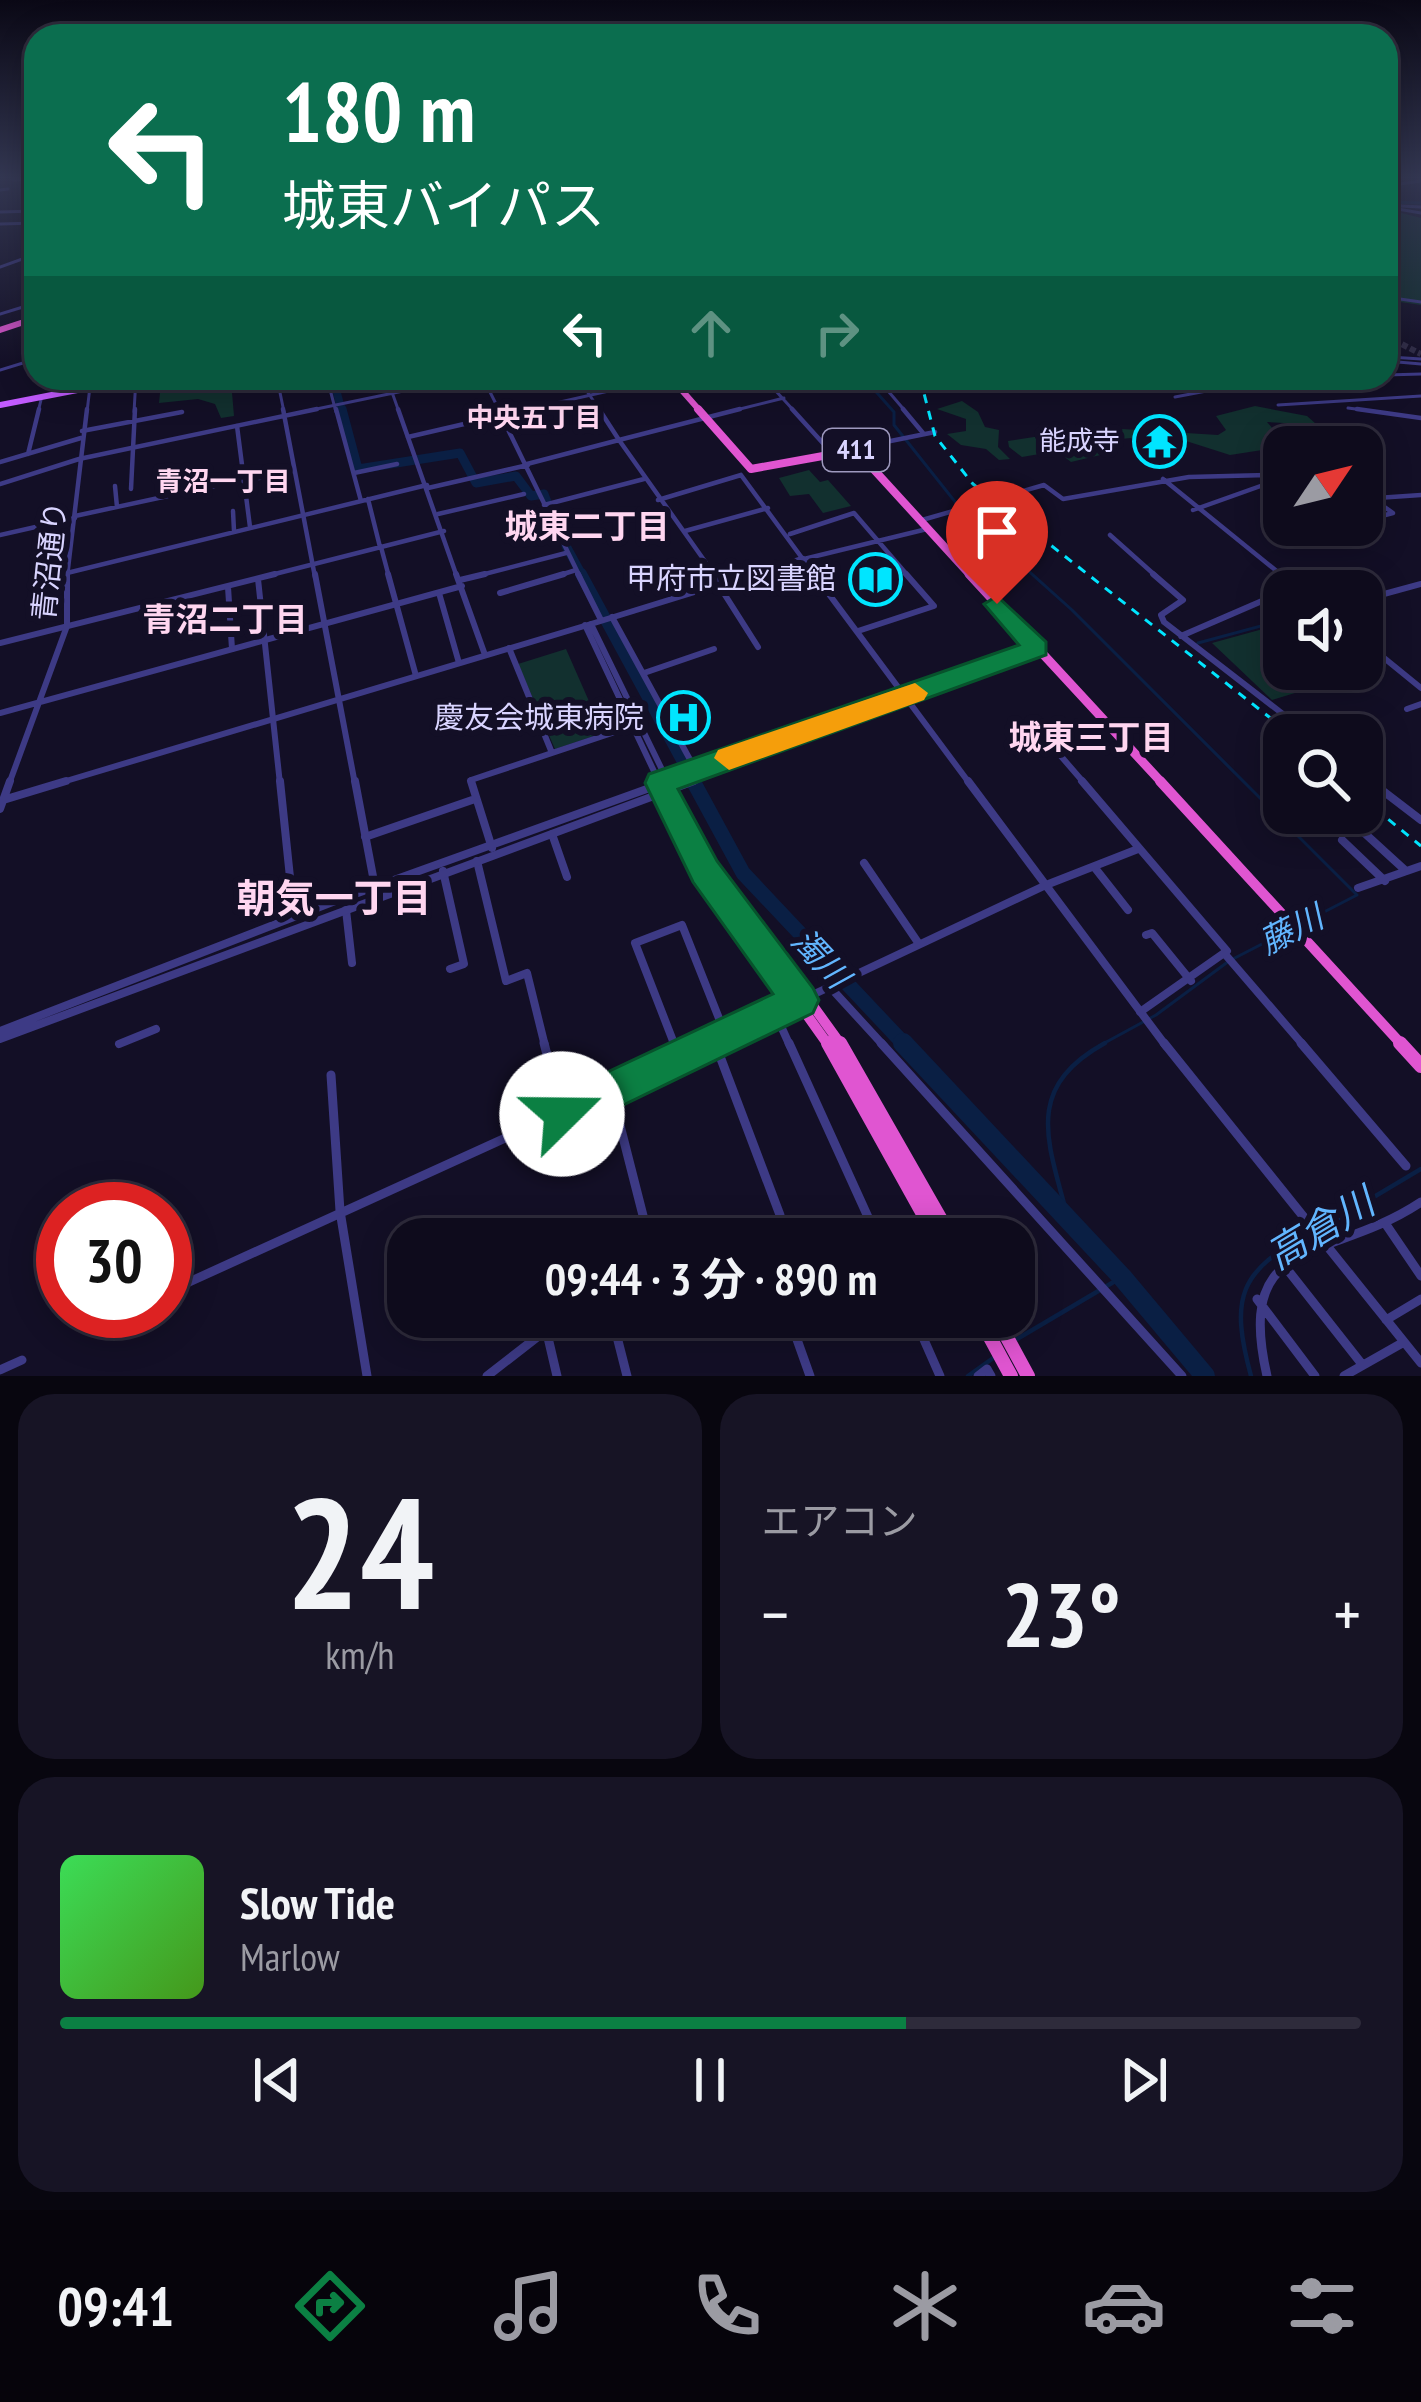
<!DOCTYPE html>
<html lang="ja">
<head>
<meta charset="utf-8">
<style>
	body { margin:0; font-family:"PT Sans Narrow","Noto Sans JP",sans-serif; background:#171425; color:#f1f3f6; height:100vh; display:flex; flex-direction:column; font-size:45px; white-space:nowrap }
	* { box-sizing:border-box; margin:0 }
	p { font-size:39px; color:#9b9ba3 }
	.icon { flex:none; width:66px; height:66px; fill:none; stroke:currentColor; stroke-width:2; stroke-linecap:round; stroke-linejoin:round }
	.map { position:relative; height:1376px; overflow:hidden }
	.panel { display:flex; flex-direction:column; gap:18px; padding:18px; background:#08060f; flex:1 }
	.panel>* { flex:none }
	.banner { position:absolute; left:24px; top:24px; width:1374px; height:366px; border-radius:36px; box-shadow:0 6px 30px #0003,0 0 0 3px #2e2b3b; background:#0b6e4f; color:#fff; overflow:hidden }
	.needle { width:78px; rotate:55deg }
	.tools { position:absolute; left:1263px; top:426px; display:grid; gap:24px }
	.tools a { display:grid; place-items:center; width:120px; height:120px; border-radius:24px; background:#0e0b1c; box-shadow:0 6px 30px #0003,0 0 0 3px #2e2b3b; font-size:60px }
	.speed { position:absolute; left:36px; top:1182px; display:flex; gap:24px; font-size:60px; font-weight:700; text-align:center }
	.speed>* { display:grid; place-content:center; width:156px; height:156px; border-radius:50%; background:#0e0b1c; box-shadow:0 6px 30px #0003,0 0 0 3px #2e2b3b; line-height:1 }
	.speed .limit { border:18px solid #d22; background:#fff; color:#111 }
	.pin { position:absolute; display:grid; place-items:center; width:102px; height:102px; color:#fff; margin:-123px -51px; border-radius:50% 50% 50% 0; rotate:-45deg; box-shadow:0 0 12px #0007 }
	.pin .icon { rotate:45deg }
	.me { position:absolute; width:132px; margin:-66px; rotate:68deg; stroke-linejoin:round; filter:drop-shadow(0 0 9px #0008) }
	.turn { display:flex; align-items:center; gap:42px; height:252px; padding:0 60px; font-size:54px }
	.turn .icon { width:156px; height:156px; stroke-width:2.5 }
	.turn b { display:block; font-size:84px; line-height:102px }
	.lanes { display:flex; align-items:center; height:114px; padding:0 60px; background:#0003; justify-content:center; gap:60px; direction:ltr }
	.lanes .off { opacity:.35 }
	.big { font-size:90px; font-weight:700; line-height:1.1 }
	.panel .tile { flex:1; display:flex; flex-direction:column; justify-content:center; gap:18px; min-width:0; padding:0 42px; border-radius:36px; background:#171425 }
	.panel .dial { align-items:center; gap:0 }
	.dial b { font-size:156px; line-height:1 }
	.song { display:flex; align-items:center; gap:36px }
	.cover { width:144px; height:144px; border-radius:18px; background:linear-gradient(135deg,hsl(130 70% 55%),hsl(100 70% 35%)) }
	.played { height:12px; border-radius:6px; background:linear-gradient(90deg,#0b8043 65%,#2e2b3b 65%) }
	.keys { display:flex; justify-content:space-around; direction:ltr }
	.heat { display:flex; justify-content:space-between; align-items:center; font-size:66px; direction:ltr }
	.panel .tiles { flex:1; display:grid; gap:18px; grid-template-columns:1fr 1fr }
	.tile:last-child { grid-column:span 2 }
	.trip { position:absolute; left:387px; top:1218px; width:648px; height:120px; border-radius:36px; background:#0e0b1c; box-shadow:0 6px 30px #0003,0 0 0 3px #2e2b3b; font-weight:700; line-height:120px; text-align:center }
	.tab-bar { display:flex; height:192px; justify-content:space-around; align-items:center; background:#06040b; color:#9b9ba3 }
	.tab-bar .icon { width:84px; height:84px }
	.tab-bar .active { color:#0b8043 }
	.tab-bar b { font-size:54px; color:#f1f3f6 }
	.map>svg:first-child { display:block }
	.green { fill:#12302f }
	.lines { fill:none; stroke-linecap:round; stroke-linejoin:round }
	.stream-far1 { stroke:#0a1f44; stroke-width:3 }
	.stream { stroke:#0a1f44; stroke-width:4.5 }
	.river-far4 { stroke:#0a1f44; stroke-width:8 }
	.river-far3 { stroke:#0a1f44; stroke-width:9 }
	.river-far2 { stroke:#0a1f44; stroke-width:12 }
	.river-far1 { stroke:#0a1f44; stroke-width:15 }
	.river { stroke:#0a1f44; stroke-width:20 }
	.primary-tunnel { stroke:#312d47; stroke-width:6; stroke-dasharray:6 3; stroke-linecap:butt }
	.minor-far4 { stroke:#3d3a85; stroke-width:3 }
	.minor-far3 { stroke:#3d3a85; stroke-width:4.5 }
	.minor-far2 { stroke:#3d3a85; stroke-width:6 }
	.minor-far1 { stroke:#3d3a85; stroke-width:8 }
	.minor { stroke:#3d3a85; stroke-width:9 }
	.tertiary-far3 { stroke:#3d3a85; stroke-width:3 }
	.tertiary-far2 { stroke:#3d3a85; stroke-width:4.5 }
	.tertiary-far1 { stroke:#3d3a85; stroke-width:6 }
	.tertiary { stroke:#3d3a85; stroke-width:8 }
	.primary { stroke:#c25bff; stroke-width:6 }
	.trunk-far4 { stroke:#e055d1; stroke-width:6 }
	.trunk-far3 { stroke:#e055d1; stroke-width:8 }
	.trunk-far2 { stroke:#e055d1; stroke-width:9 }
	.trunk-far1 { stroke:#e055d1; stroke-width:10 }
	.trunk { stroke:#e055d1; stroke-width:14 }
	.rail { stroke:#00e5ff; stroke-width:3; stroke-dasharray:9 8; stroke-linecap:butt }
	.route { fill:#0b8043; stroke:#07532c; stroke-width:3 }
	.slow { fill:#f59e0b }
	.labels { text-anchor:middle; stroke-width:12; stroke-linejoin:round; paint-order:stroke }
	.far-neighbourhood-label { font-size:27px; font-weight:bold; fill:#ffd6f0; stroke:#130f26 }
	.far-poi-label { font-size:27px; fill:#d9d4ff; stroke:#130f26; text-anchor:end }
	.shield { fill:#130f26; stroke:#9e99be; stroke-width:3 }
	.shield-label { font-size:27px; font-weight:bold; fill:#d9d4ff }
	.street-label { font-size:30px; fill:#d9d4ff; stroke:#130f26 }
	.poi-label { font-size:30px; fill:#d9d4ff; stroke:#130f26; text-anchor:end }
	.neighbourhood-label { font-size:33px; font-weight:bold; fill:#ffd6f0; stroke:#130f26 }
	.water-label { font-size:33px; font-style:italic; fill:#62b6ff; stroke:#130f26 }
	.near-neighbourhood-label { font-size:39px; font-weight:bold; fill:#ffd6f0; stroke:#130f26 }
	.near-water-label { font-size:39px; font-style:italic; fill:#62b6ff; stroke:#130f26 }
</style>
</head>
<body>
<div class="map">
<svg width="1421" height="1376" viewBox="0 0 1421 1376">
	<rect width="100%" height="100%" fill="#130f26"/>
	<path class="green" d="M1386,209l35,9v87l-35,-5z
		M231,381l3,35 -13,2 -6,-14 -17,-5 -39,4 1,-10z
		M962,401l16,11 7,15 14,3 -1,17 12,12 -11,1 -13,-11 -25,-4 -14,-11 19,-3v-12l-29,-10z
		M1255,406l52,10 17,15 -23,6 -7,-6 12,-2 -3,-5 -36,-2 21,24 -58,9 -69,-22 -15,4 8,14h-9l-14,-13 -11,1 -14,-11 112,7 8,-5 -10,-14z
		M1080,430l19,4 14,18 -42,10 -14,-11 -35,6 -13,-10 -1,-6z
		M809,470l11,12 8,-2 23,26 -28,7 -14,-19 -19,2 -11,-18z
		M1281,624l3,45h50l10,9 -72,22 -60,-57z
		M566,649l37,84 -48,16 -37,-85z"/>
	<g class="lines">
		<path class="stream-far1" d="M1386,202l35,1
			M872,378l-2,7 24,27v13l70,88 108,97 285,285 -128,66 -73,54 -57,31
			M1198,643l85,-23"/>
		<path class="stream" d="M1069,1223c-19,-78 -49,-133 36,-180
			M1320,1229l101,-60
			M1017,1339l105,-62
			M968,1376l28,-20
			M1251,1376c-21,-78 -13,-105 60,-143"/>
		<path class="river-far4" d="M333,378l9,34"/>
		<path class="river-far3" d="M342,409l16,60 102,-16 16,30 40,-7 15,20 13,-2 13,34
			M566,546l17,31"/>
		<path class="river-far2" d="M581,574l114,210"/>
		<path class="river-far1" d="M693,781l50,92 163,173"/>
		<path class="river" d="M903,1043l219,234 83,99"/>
		<path class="primary-tunnel" d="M1386,336l35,18"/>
		<path class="minor-far4" d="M13,180l23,-1
			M1386,186l35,-5
			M0,190l8,-1
			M1401,206l20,1
			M1386,207l35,6
			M0,212l36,-1
			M0,267l36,-13
			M1386,297l35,5
			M0,314l36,-11
			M1390,357l31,2
			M1386,361l35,3
			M0,370l36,-11
			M1386,375l35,-1
			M327,378l9,34
			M483,378l17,34
			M877,378l29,34
			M1175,397l63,-12 128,-7
			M1278,405l143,-9
			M1348,408l31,4
			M38,412l4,-16
			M134,412l2,-34
			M516,412l150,-34"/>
		<path class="minor-far3" d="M336,409l25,92
			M498,409l82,168
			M903,409l20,24
			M1357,409l64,9
			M237,426l13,101
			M82,431l100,-19
			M408,437l121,-28
			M856,448l79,-16
			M28,454l11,-45
			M0,462l81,-24
			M527,464l92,-24 97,137
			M354,473l43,-9
			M741,475l75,102
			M1163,479l121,98
			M244,481l49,-10
			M115,486l2,21
			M428,488l100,-23
			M131,489l4,-80
			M368,499l12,48
			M1362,499l59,-4
			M658,500l83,-25
			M544,505l100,-26
			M1193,510l76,-27
			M233,511l1,20
			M438,514l86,-20
			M75,516l167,-36
			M1370,519l23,-6 -17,-12
			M922,520l122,-35 19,14 126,-22 78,-2 2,8 15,4
			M1330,525l13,10
			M1309,530l12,10 37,-9 -8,-6
			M685,531l83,-23
			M790,534l64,-21 55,64
			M1110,535l47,42
			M381,547l8,30
			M804,559l123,-30
			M67,573l360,-88
			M1339,576l15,-4
			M263,577l181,-46
			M473,577l93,-24
			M554,577l22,-7
			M743,577l60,-19"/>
		<path class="minor-far2" d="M388,574l28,102
			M578,574l23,46
			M713,574l7,9
			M814,574l156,210
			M1153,574l30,26 -22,15 3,7 146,113
			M1280,574l21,17
			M1339,576l9,-2
			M258,579l22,205
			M460,580l25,-6
			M718,584l40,63
			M228,587l4,62
			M439,593l20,70
			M500,593l64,-19
			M1362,600l59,-16
			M230,613l31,-8
			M612,617l87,159
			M591,624l162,-50
			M858,631l76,-25 -28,-32
			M1181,636l81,-35 22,16
			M1362,640l59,48
			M0,643l275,-69
			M509,648l43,105
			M644,673l70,-24
			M1407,709l14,-5
			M1034,725l51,59
			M1362,775l12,9
			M472,784l-1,-4 165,-55"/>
		<path class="minor-far1" d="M280,781l14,135
			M471,781l21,67
			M968,781l198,265
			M1082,781l145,170 -87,61
			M1370,781l51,39
			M1360,829l46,42
			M552,834l15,43
			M365,837l110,-38
			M1342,840l43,41
			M477,861l29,120 21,-8 18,73
			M864,863l55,81
			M1095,868l33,42
			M443,871l21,93 -14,5
			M1358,888l63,-22
			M346,910l6,53
			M1146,935l6,-2 39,48
			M1224,953l80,93
			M829,986l55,60
			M808,997l238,-112 92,-36
			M775,1013l15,33
			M714,1042l2,4
			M119,1044l37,-15
			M675,1046l-40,-103 47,-18 44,111
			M708,1046l88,-43"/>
		<path class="minor" d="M544,1043l18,71
			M673,1043l6,15
			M715,1043l65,172
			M789,1043l89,196
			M881,1043l301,333
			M1164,1043l257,320
			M1301,1043l105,123
			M331,1075l9,136 27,165
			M612,1094l37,145
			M1385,1223l36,53
			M757,1227l4,12
			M1283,1264l78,99
			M165,1293l549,-250
			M1257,1299l58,77
			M612,1317l15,59
			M789,1317l21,59
			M914,1317l26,59
			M1386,1320l35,-21
			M546,1329l11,47
			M0,1370l22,-10
			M487,1376l67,-52 22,-7
			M978,1376l9,-7 4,7
			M1267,1376c-33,-145 61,-112 154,-174
			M1344,1376l60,-34"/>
		<path class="tertiary-far3" d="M0,224l36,-1
			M277,378l7,34
			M387,378l12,34
			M578,378l23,34
			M764,378l31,34
			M87,412l4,-34
			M302,412l164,-34
			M728,412l56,-14"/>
		<path class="tertiary-far2" d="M283,409l32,168
			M398,409l59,168
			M599,409l20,31 121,-31
			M792,409l38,42
			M0,484l79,-25 238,-50
			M0,535l75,-17
			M67,577l20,-168"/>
		<path class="tertiary-far1" d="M315,574l40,210
			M456,574l29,81
			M585,625l75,159
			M0,713l462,-127
			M9,784l58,-158v-52
			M56,784l535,-160 78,160
			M661,784l376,-135
			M686,784l354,-131"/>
		<path class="tertiary" d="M355,781l20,106
			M659,781l2,5
			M0,801l66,-20
			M0,809l10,-28
			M0,1031l330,-128 339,-122
			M0,1039l694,-258"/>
		<path class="primary" d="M0,405l139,-27"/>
		<path class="trunk-far4" d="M0,330l36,-12
			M671,378l30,34"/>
		<path class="trunk-far3" d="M698,409l53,60 105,-19 116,127"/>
		<path class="trunk-far2" d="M969,574l194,210"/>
		<path class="trunk-far1" d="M1160,781l243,265
			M670,787l43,80 129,179
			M663,790l42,82 124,174"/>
		<path class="trunk" d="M828,1043l109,196
			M840,1043l112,196
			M1400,1043l21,23
			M979,1317l32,59
			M996,1317l32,59"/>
		<path class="rail" d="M920,378l15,58 38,48 319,251
			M1362,798l59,48"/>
	</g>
	<linearGradient id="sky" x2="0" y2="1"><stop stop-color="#0a0815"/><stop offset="0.48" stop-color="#333752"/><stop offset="1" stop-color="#333752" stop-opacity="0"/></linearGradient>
	<rect width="1421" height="370" fill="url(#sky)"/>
	<path class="route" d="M997,596l49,46v13l-368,134 39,72 96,127 6,12 -6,13 -237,115 -14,6 -14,-6 -6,-14 6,-14 225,-106 -80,-112 -48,-99 4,-9 370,-129 -35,-41z"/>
	<path class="slow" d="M915,683l13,10 -4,7 -195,70 -15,-12 4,-8z"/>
	<defs>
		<symbol id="temple-ring" viewBox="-11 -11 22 22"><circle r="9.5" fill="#130f26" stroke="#00e5ff" stroke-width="1.5"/><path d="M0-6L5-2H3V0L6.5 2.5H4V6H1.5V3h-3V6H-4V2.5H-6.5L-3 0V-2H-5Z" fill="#00e5ff"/></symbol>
		<symbol id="library-ring" viewBox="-11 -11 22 22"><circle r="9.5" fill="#130f26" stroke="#00e5ff" stroke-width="1.5"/><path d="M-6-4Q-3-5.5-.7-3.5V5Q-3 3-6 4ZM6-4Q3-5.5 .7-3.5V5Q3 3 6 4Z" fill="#00e5ff"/></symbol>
		<symbol id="hospital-ring" viewBox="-11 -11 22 22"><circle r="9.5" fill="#130f26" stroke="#00e5ff" stroke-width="1.5"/><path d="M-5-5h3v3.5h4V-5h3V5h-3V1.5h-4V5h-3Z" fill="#00e5ff"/></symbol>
	</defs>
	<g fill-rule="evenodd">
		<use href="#temple-ring" x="1130" y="412" width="59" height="59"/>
		<use href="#library-ring" x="846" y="550" width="59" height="59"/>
		<use href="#hospital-ring" x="654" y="688" width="59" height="59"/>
	</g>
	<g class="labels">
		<g class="far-neighbourhood-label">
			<text x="534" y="427">中央五丁目</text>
			<text x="223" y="491">青沼一丁目</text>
		</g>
		<g class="far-poi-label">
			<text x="1120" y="450">能成寺</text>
		</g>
		<rect class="shield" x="823" y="429" width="66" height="42" rx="9"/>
		<g class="shield-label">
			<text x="856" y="459">411</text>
		</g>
		<g class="street-label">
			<text transform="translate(50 561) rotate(-84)" y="10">青沼通り</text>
		</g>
		<g class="poi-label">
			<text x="836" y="589">甲府市立図書館</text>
			<text x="644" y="728">慶友会城東病院</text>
		</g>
		<g class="neighbourhood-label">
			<text x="587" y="538">城東二丁目</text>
			<text x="225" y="631">青沼二丁目</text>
			<text x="1091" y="749">城東三丁目</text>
		</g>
		<g class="water-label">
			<text transform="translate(1291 929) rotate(-27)" y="12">藤川</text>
			<text transform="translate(821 958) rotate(47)" y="12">濁川</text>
		</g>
		<g class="near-neighbourhood-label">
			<text x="334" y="912">朝気一丁目</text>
		</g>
		<g class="near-water-label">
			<text transform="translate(1320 1228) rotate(-31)" y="14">高倉川</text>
		</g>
	</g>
</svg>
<div class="tools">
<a><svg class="needle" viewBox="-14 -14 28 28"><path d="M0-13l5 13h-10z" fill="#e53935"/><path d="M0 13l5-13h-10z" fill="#9b9ba3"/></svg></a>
<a><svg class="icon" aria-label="sound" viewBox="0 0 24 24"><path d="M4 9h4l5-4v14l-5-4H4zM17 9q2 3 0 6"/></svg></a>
<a><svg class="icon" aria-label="search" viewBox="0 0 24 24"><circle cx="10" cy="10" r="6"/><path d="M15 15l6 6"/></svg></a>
</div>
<div class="speed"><div class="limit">30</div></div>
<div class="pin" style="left:997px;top:604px;background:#d93025"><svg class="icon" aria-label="arrive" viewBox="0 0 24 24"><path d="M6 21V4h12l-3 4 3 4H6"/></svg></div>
<svg class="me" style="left:562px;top:1114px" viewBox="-20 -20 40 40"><circle r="19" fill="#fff"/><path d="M0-13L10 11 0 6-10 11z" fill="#0b8043"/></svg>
<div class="trip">09:44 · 3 分 · 890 m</div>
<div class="banner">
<div class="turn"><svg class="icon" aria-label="left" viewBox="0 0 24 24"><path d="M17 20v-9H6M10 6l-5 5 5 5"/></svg><div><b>180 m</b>城東バイパス</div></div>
<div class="lanes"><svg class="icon" aria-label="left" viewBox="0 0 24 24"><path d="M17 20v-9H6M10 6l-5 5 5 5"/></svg><svg class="icon off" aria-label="ahead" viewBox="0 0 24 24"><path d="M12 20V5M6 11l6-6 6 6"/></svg><svg class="icon off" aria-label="right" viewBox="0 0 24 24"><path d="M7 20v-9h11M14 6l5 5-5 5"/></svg></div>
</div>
</div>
<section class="panel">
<div class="tiles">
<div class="tile dial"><b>24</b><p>km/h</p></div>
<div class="tile"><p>エアコン</p>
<div class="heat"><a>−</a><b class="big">23°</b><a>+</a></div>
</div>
<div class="tile">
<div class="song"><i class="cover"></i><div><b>Slow Tide</b><p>Marlow</p></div></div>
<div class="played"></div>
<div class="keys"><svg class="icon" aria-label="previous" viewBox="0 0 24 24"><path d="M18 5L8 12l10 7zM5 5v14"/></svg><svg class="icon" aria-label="pause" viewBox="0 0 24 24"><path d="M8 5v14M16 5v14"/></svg><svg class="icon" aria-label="next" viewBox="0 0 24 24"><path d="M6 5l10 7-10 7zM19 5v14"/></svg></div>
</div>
</div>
</section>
<nav class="tab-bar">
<b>09:41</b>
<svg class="icon active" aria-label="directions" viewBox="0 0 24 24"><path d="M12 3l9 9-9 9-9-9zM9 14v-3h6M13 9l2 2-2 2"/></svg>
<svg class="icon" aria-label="music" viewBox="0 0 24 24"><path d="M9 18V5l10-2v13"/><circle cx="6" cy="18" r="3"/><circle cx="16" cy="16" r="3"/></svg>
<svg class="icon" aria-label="phone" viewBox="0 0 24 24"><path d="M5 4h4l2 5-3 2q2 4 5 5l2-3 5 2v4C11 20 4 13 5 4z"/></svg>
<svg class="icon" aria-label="climate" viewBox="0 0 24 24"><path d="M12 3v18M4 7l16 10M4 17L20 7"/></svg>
<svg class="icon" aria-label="car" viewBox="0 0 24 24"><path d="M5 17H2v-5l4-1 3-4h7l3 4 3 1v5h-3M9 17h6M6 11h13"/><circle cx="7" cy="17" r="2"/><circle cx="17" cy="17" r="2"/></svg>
<svg class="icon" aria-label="filters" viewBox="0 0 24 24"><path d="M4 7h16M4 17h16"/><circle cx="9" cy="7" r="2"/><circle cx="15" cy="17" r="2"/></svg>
</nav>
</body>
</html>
